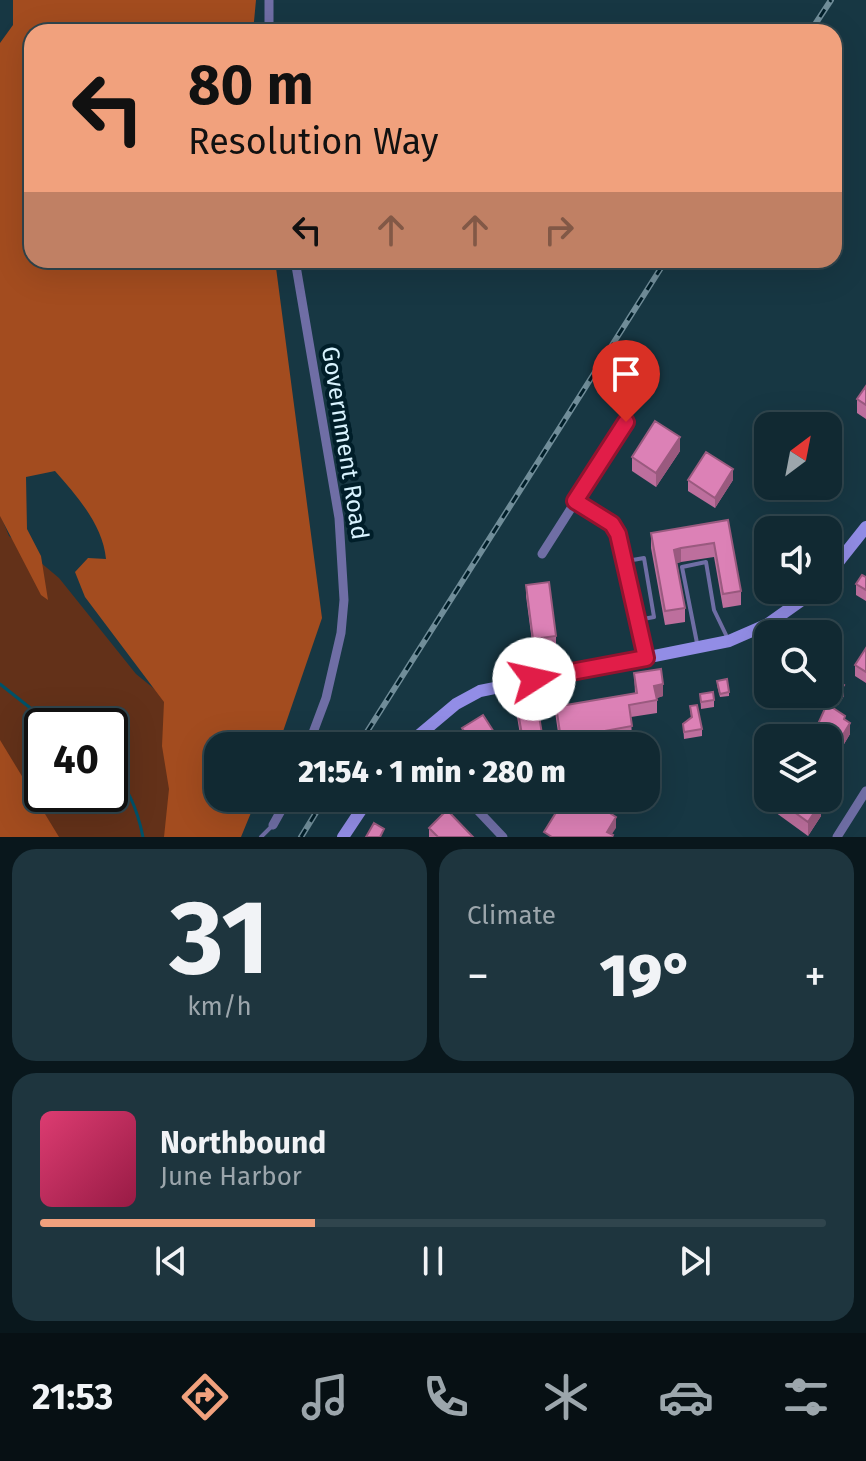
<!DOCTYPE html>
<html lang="en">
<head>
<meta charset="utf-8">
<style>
	body { margin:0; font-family:"Fira Sans",sans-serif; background:#1e353e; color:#f1f3f6; height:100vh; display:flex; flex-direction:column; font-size:30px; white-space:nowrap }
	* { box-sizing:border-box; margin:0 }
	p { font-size:26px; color:#9ca6ac }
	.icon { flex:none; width:44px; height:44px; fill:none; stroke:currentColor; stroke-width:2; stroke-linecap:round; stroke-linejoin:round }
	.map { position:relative; height:837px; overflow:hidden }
	.side { display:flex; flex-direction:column; gap:12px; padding:12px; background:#09171c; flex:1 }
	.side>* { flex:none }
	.banner { position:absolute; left:24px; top:24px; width:818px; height:244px; border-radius:24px; box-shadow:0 8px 32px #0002,0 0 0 2px #30454d; background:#f1a17d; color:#111; overflow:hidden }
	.needle { width:52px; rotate:32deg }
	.tools { position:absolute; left:754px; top:412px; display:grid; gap:16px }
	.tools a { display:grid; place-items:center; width:88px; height:88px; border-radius:16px; background:#112932; box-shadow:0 8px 32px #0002,0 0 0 2px #30454d; font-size:40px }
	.speed { position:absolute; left:24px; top:708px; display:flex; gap:16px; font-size:40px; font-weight:700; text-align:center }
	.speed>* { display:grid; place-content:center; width:104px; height:104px; border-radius:50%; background:#112932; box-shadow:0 8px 32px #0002,0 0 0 2px #30454d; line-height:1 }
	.speed .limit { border:4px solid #111; border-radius:12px; background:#fff; color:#111 }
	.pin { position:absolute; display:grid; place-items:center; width:68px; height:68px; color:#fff; margin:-82px -34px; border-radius:50% 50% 50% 0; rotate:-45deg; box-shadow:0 0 8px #0007 }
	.pin .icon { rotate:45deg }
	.me { position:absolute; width:88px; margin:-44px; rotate:80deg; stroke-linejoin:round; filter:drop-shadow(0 0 6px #0008) }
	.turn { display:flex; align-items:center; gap:28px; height:168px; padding:0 32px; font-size:36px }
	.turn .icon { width:104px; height:104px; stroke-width:2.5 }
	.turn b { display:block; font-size:56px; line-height:68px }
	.lanes { display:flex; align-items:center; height:76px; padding:0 32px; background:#0003; justify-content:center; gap:40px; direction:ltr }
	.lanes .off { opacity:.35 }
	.big { font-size:60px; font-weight:800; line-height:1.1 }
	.side .card { flex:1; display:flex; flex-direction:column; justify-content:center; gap:12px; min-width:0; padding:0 28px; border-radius:24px; background:#1e353e }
	.side .dial { align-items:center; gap:0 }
	.dial b { font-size:104px; line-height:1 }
	.song { display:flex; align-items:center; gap:24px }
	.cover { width:96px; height:96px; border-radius:12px; background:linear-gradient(135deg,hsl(340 70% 55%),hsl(340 70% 35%)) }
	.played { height:8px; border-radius:4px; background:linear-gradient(90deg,#f1a17d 35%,#30454d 35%) }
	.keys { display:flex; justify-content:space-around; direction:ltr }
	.heat { display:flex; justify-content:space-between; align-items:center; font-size:44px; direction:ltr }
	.side .tiles { flex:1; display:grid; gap:12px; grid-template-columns:1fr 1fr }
	.card:last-child { grid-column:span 2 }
	.trip { position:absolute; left:204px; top:732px; width:456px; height:80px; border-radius:24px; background:#112932; box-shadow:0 8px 32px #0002,0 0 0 2px #30454d; font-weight:800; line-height:80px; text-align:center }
	.tabs { display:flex; height:128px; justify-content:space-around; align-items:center; background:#071014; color:#9ca6ac }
	.tabs .icon { width:56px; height:56px }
	.tabs .on { color:#f1a17d }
	.tabs b { font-size:36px; color:#f1f3f6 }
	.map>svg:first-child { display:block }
	.green { fill:#633119; fill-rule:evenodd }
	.forest { fill:#a34c1f }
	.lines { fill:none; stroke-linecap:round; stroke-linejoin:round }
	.stream { stroke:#005168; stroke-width:3 }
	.lane { stroke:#6f6ea5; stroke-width:4 }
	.street { stroke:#6f6ea5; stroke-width:9 }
	.secondary { stroke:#928de6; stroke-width:12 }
	.rail-casing { stroke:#708d99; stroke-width:6 }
	.rail { stroke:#001e29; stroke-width:3; stroke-dasharray:9; stroke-linecap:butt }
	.wall { fill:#bd6f9d }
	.shaded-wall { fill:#9a5a7f }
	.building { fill:#dc81b6; stroke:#9a5a7f; stroke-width:2 }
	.route-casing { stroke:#92132f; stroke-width:20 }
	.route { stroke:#e11d48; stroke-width:14 }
	.labels { text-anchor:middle; stroke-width:8; stroke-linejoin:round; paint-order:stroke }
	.street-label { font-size:24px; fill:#d8f3fe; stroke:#001e29 }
</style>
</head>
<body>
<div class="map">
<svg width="866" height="837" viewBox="0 0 866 837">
	<rect width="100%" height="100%" fill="#173743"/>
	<path class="green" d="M0,514l9,22 50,42 77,96 32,26 10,137h-178zM42,726h68v68h-68z"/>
	<path class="forest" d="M13,0h243l-3,32h-221v228h243l47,358 -44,128h-60v52h39l-16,39h-77l5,-48 -7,-43 2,-44 -79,-105 -10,-25 13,-14 18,1c-3,-34 -29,-63 -51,-88l-29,6 1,52 14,27 7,44 -7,-5 -41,-79v-473l13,-18z
		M0,740l59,97h1h-60z"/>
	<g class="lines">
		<path class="stream" d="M0,684l53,42
			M110,768c18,18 28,44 33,69"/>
		<path class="lane" d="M627,561l17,-3 10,59 -16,3
			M697,643l-15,-76 24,-5 8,48 14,29
			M261,837l12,-12"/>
		<path class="street" d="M269,0v32
			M295,260l44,258 5,82 -3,33 -15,65 -18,48
			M575,501l37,23 6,10 28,124
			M542,554l84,-132
			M466,798l37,39
			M273,825l15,-27
			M837,837l29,-46"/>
		<path class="secondary" d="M828,575l38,-48
			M406,746l50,-42 24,-13 249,-50 39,-17 48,-34
			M343,837l26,-39"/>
		<defs>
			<path id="rail" d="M810,32l21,-32
				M358,746l308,-486
				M301,837l24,-39"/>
		</defs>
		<use href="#rail" class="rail-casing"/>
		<use href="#rail" class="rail"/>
	</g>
	<path class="wall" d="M866,386v33l-9,-6v-14z
		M680,451l-24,36 -24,-16v-14z
		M688,480h45l-18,28 -27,-17z
		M728,520l13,71v14l-18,3 -9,-51 -33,5 -4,1 8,45v14l-20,3 -14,-77v-15z
		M866,577v24l-10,-6v-11z
		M526,585l30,51v10l-23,3 -7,-53z
		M866,648v35l-11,-7v-11z
		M634,673l29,23 -6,2v15l-26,4 1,22 -39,7h-33l-7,-48v-12l13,19 69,-12z
		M828,678l16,18 -6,9 -14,-10v-1h4z
		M717,685l12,7v4l-9,1z
		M700,694l14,6v7l-13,2z
		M515,695l29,51h-22l-7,-41z
		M690,706l12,23v7l-18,3 -1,-15 8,-6z
		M845,720l5,14 -9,15 -13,-8v-3h-5l-5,-3v-11z
		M462,728l41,18h-37l-4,-7z
		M768,768v30h48l5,18 -13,20 -40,-29v-9l-7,-5v-14z
		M516,798h53l-34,6 -10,7z
		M429,828l44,9h-44z"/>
	<path class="shaded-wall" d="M680,437v14l-24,36v-14z
		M733,469v11l-18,28v-10z
		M681,548v14l-7,2v-14z
		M663,684v12l-9,3v-13z
		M844,685v11l-6,9v-11z
		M850,723v11l-9,15v-11z
		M527,798h8v6l-10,7v-11z
		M821,802v14l-13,20v-14z
		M616,817v11l-6,9 -3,-5z"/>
	<path class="building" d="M866,386v19l-9,-6z
		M655,421l25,16 -24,36 -24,-16z
		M706,452l27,17 -18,29 -27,-18z
		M728,520l13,71 -18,3 -9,-51 -33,5 -7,2 11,58 -20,3 -14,-78z
		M862,575l4,2v13l-10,-6z
		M549,582l7,54 -23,3 -7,-54z
		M866,648v24l-11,-7z
		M661,669l2,15 -9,2 3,14 -28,5 3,21 -71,13 -8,-53 10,-2 3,21 71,-12 -3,-20z
		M829,676l15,9 -6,9 -10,-7v-9z
		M727,679l2,13 -9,2 -3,-13z
		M535,692l9,54h-20l-9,-51z
		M713,692l1,8 -13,2 -1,-8z
		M827,704l18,12 -1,3 6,4 -9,15 -23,-14z
		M697,705l5,24 -18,3 -1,-8 9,-7 -2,-11z
		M483,715l20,31h-30l-11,-18z
		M768,768v16l-7,-5z
		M573,798h13l30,19 -9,15 6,3 -1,2h-60l-8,-5 18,-29 5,4z
		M775,798h41l5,4 -13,20z
		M447,810l26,27h-35l-9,-9z
		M374,823l10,6 -4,8h-14z"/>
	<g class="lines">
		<defs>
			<path id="route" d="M534,679l112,-21 -28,-124 -6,-10 -37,-23 51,-79"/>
		</defs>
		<use href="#route" class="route-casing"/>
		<use href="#route" class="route"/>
	</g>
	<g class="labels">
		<g class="street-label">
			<text transform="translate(345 443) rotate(81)" y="8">Government Road</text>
		</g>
	</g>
</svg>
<div class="tools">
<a><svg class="needle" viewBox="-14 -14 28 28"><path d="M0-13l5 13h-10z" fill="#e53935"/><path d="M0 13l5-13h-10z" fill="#9ca6ac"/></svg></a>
<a><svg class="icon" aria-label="sound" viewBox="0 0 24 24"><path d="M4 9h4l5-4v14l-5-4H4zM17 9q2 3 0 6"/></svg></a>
<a><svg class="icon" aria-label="search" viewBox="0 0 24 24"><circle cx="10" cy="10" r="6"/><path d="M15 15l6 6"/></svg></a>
<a><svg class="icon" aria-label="layers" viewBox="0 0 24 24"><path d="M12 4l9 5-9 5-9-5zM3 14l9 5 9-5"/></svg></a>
</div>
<div class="speed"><div class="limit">40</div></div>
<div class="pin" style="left:626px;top:422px;background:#d93025"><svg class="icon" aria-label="arrive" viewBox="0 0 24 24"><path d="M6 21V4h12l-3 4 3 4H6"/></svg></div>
<svg class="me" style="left:534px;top:679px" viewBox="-20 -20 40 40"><circle r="19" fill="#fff"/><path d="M0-13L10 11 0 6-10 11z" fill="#e11d48"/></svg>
<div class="trip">21:54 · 1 min · 280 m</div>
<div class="banner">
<div class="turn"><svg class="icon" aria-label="left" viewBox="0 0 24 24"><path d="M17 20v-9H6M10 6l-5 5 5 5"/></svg><div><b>80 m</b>Resolution Way</div></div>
<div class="lanes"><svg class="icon" aria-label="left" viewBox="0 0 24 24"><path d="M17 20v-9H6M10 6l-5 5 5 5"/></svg><svg class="icon off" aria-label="ahead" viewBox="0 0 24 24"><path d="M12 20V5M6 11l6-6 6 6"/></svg><svg class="icon off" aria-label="ahead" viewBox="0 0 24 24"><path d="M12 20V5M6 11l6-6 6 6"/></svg><svg class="icon off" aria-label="right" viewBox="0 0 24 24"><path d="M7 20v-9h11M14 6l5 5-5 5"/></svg></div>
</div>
</div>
<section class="side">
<div class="tiles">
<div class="card dial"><b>31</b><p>km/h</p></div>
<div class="card"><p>Climate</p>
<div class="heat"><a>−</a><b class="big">19°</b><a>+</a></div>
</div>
<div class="card">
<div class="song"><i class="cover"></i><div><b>Northbound</b><p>June Harbor</p></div></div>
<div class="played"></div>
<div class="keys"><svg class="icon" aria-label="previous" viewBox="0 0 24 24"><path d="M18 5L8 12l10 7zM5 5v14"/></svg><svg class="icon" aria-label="pause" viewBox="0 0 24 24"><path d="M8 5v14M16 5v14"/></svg><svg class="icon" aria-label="next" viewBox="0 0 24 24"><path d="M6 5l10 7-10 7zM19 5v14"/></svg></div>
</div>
</div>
</section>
<nav class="tabs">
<b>21:53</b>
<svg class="icon on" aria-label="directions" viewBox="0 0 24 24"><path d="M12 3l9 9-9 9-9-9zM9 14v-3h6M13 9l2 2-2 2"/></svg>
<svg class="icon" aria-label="music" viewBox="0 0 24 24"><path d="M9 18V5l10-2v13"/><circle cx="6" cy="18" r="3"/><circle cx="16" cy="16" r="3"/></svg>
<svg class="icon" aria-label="phone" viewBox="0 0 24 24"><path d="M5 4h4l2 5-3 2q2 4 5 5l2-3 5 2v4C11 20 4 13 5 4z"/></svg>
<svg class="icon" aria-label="climate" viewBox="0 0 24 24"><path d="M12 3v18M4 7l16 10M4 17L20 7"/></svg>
<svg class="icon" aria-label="car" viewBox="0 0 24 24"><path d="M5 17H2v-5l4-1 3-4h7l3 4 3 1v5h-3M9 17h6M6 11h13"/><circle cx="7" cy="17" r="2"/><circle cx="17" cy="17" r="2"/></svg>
<svg class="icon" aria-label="filters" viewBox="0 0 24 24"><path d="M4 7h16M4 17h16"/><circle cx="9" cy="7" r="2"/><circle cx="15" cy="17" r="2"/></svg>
</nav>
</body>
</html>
